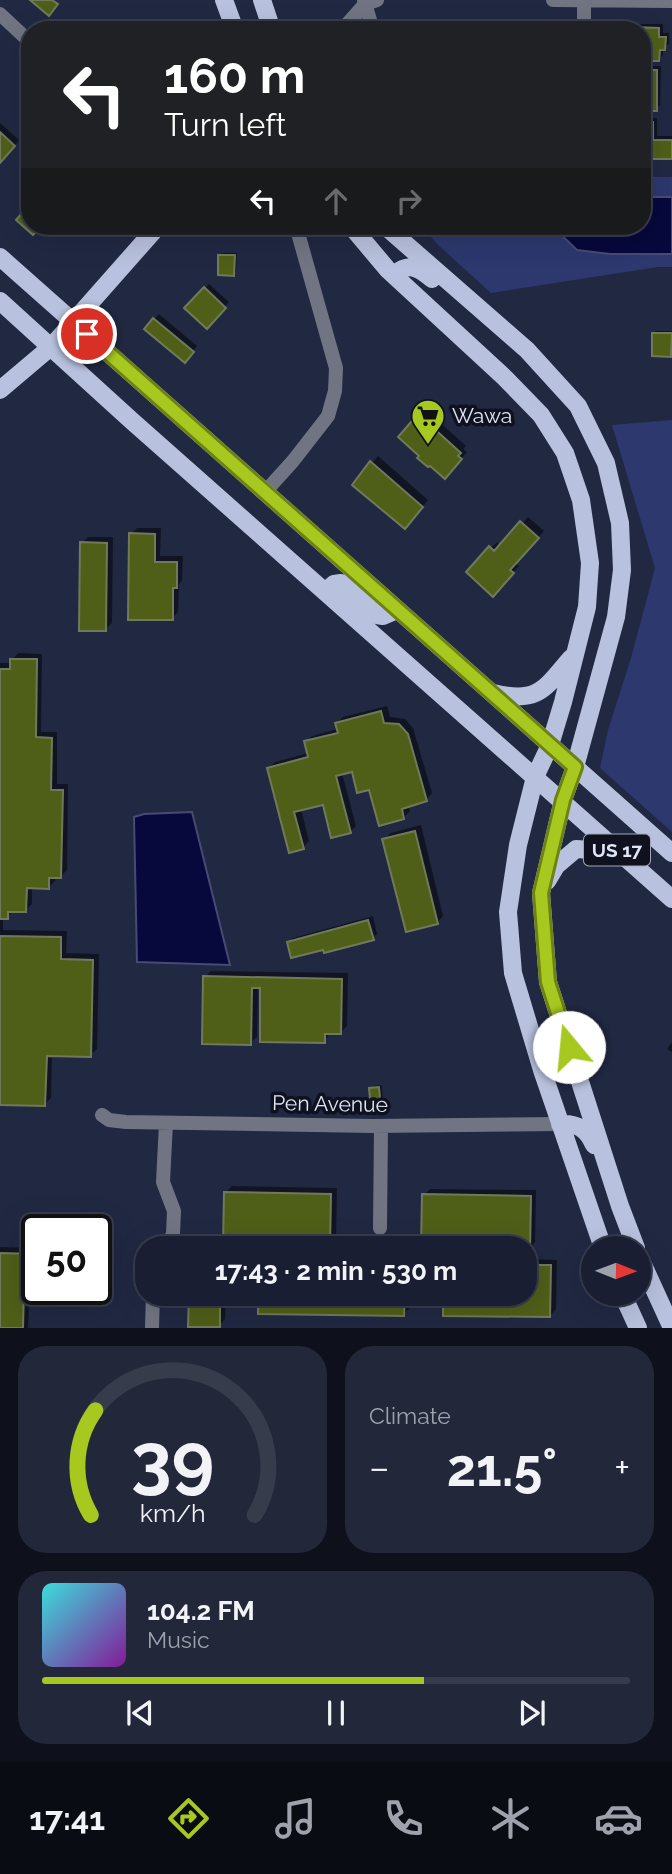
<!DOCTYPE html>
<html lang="en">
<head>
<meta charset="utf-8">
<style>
	body { margin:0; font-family:Raleway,sans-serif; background:#22273a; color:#f1f3f6; height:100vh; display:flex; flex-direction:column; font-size:26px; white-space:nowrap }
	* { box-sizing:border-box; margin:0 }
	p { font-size:23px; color:#9fa2ac }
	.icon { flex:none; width:38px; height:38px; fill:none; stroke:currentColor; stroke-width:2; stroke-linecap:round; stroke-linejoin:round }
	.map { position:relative; height:1328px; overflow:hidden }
	.drawer { display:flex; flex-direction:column; gap:18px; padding:18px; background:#0e101c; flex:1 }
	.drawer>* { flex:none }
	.banner { position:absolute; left:21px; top:21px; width:630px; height:214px; border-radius:28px; box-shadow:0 7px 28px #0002,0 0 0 2px #373c4d; background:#202124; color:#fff; overflow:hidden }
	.needle { width:46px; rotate:91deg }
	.controls { position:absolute; left:581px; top:1236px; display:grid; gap:14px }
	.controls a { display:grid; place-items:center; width:70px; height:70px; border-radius:50%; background:#191e32; box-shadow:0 7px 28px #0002,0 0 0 2px #373c4d; font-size:35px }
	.speed { position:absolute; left:21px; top:1214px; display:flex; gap:14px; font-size:35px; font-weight:700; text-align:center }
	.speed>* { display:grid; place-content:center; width:91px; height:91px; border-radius:50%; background:#191e32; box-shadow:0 7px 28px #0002,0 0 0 2px #373c4d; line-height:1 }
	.speed .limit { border:4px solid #111; border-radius:10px; background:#fff; color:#111 }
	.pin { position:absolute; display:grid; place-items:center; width:60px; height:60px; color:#fff; margin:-30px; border:4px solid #fff; border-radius:50%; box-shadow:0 2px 7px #0007 }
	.me { position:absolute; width:77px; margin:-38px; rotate:343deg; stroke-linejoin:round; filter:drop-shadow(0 0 5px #0008) }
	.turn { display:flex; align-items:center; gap:24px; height:147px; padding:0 28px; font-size:32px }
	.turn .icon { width:91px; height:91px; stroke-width:2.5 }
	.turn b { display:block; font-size:49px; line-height:60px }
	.lanes { display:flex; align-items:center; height:66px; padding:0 28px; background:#0003; justify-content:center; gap:35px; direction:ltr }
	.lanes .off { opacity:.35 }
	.big { font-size:52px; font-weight:700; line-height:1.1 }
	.drawer .card { flex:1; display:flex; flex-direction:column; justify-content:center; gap:10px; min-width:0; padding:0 24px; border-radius:28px; background:#22273a }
	.drawer .dial { align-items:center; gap:0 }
	.dial svg { height:182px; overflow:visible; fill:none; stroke:#373c4d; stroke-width:7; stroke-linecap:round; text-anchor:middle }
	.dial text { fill:#f1f3f6; stroke:none }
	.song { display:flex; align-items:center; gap:21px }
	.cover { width:84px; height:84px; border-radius:10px; background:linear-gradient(135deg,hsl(180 70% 55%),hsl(290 70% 35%)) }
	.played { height:7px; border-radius:4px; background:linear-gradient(90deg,#a7c81f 65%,#373c4d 65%) }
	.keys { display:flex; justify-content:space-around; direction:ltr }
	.heat { display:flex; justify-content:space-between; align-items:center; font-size:38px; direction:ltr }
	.drawer .tiles { flex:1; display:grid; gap:18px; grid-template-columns:1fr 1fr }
	.card:last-child { grid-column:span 2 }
	.trip { position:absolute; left:135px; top:1236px; width:402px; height:70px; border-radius:28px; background:#191e32; box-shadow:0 7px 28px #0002,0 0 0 2px #373c4d; font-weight:700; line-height:70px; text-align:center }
	.dock { display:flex; height:112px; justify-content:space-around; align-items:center; background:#0a0c14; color:#9fa2ac }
	.dock .icon { width:49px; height:49px }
	.dock .current { color:#a7c81f }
	.dock b { font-size:32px; color:#f1f3f6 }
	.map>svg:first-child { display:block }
	.green { fill:#2c386e }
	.water { fill:#07083c; stroke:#484a74; stroke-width:2 }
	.shadow { fill:#0007 }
	.building { fill:#4f5f18; stroke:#707a5a; stroke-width:2 }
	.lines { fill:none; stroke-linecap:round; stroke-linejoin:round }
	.minor { stroke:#717583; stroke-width:14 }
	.major { stroke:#b8c1dd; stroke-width:18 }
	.route-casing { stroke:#6d8214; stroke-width:18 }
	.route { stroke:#a7c81f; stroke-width:12 }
	.labels { text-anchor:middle; stroke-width:7; stroke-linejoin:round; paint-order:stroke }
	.shield { fill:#0f121e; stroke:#a1a6b5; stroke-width:2 }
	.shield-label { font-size:19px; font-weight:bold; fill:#dfe5f6 }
	.poi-label { font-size:21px; fill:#dfe5f6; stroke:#0f121e; text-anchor:start }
	.street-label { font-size:21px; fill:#dfe5f6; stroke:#0f121e }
</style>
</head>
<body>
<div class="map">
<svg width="672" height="1328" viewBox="0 0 672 1328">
	<rect width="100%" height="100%" fill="#212842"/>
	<path class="green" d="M642,177h30v20h-30z
		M421,226h131l25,24 33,4h62v13h-14l-167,26 -54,-49z
		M672,420v412l-72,-64 8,-38 23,-72 24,-90 -43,-143z"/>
	<path class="water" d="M642,197h30v57h-62l-33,-4 -25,-24h90z
		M192,812l38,153 -93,-3 -3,-145 10,-3z"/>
	<path class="shadow" d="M143,19h8v11h-11v-8z
		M418,20l21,1 1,9h-27v-5z
		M510,20h27v10h-32v-5z
		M109,24l1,6h-18l3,-3z
		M638,24h25v9h6v11l-6,4v7l-4,4 -17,-29 -9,-2z
		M642,66h19l-1,39 -4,4h-14z
		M642,118h15v18h15v21h-30z
		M0,123l19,17 -19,21z
		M223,253h14l-1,18 -2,3 -14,-18z
		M209,284l20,18 -22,25 -20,-19z
		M159,314l38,32 -8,10 -43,-28z
		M656,331h16l-2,24 -16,-21z
		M425,409l41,37 -3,3 4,3 -16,18 -32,-55z
		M378,456l50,44 -17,21 -57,-37z
		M528,517l16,14 -29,32 4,3 -26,28 -24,-22 28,-30 4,4z
		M137,528h24l-1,28h23l-1,24 -3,4 -1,28 -6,6 -41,-84z
		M88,537h25l-1,86 -7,6 -23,-86z
		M18,653l24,1 -1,78h16v52h11l-1,86 -6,6h-6v5l-6,6h-17v17l-6,6h-12l-7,7h-4v13l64,1 -1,22 33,1 -2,95 -7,6 -38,-1 -1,44 -6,6 -45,-1v-440h12v-3z
		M387,706l3,11 15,2 8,9 19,65 -6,7 -18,5 2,6 -7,7 -50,-48 -11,3 14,53 -6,6 -26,-29 -23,6 8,32 -6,6 -34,-79 6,-6 34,-9 -3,-11 6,-6 26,-7 -1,-6 6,-6z
		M421,825l22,91 -6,7 -53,-84 7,-6z
		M373,916l4,18 -4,4 -49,10 -35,-6 4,-4z
		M211,971l137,2 -1,53 -7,7 -9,-1 -7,9 -62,-54 -4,-1 -1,51 -7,6 -45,-66z
		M672,1042v10l-5,-3z
		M382,1085l1,20 -3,2 -9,-18 3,-3z
		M232,1186l105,2 -1,52 -7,6 -103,-54z
		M430,1189l106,1 -1,52 -6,6 -105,-53z
		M0,1247l37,1v39h-7l-2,41h-28z
		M525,1259l32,1 -1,49 -6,7 -25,-23z
		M191,1293h35l-1,26 -6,6z
		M260,1293h150v15l-7,6z"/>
	<path class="building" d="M30,0h22l6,4 -9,12z
		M411,24l25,1v5h-25z
		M504,24h29v6h-29z
		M632,27l27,1v9h7l-1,13h-5l-1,11h-17v-31h-10z
		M642,70h15v41h-15z
		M642,122h11v18h19v19h-30z
		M0,132l15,14 -15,17z
		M30,204v22h11l-8,9 -17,-15z
		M218,255h17l-1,21 -16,-1z
		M204,287l22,21 -19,21 -23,-21z
		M153,318l41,34 -9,11 -41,-34z
		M652,333h20l-1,24 -19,-1z
		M418,414l43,39 -3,3 4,3 -17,20 -15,-13 -2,1 -11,-9 2,-2 -21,-19z
		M370,461l53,46 -18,22 -53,-44z
		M520,521l19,17 -29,32 4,3 -21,24 -27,-25 23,-26 5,5z
		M129,533l26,1v28h22v26h-4v32h-45z
		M80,542l27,1 -1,88h-27z
		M10,659h27l-1,78 16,1 -1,52h12l-2,88h-12v11l-22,-1 -1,24h-18v7h-8v-250h10z
		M381,711l3,12 15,1 9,10 19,67 -25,8 2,10 -25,7 -10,-36 -12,3 -5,-21 -16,4 15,57 -20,5 -8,-33 -29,7 10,37 -15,4 -22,-85 41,-11 -4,-16 34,-8 -3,-10z
		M415,831l23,93 -32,8 -24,-93z
		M368,920l6,20 -50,13 -1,-3 -32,8 -4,-16z
		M0,936l61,1v22l32,1 -2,97 -44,-1 -2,50 -45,-1z
		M203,976l139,3 -1,55h-16v9l-65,-1v-54h-8l-1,57 -49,-1z
		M379,1087l2,22 -10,1 -2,-22z
		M224,1192l107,2 -1,54 -107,-2z
		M422,1194l109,2 -1,54 -5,-2h-104z
		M0,1253l37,1v35h-13l-1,39h-23z
		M525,1265h26l-1,52 -107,-1v-23h82z
		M189,1293h31v34h-32z
		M258,1293h147l-1,23 -146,-2z"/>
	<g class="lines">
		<path class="minor" d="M364,0l9,30
			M553,0l119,1
			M0,14l30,28
			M342,30l23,-26 12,-4
			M584,30v-30
			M265,492l28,-31 35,-45 7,-25 1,-23 -38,-135
			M102,1115l7,5 17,2 247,4 187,-2
			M166,1123l-3,59 11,29 -1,23 -7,14
			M380,1228l1,-102
			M152,1328l1,-35"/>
		<path class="major" d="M224,0l11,30
			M262,0l10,30
			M351,226l37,44 117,108 36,37 24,38 16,47 9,63 -3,44 -24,95 -13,43 -15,32 -17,68 -10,67 5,61 29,97 61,178
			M385,226l142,124 51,56 28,57 14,60 2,47 -6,47 -41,150 -12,33 -22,93 7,89 72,224 16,42
			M0,257l672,596
			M394,275c14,-13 24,-8 38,4
			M0,301l132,120 540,478
			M0,390l52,-44 106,-120
			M325,592l9,-8 7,-1 36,32 6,1 14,-6
			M493,693c44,11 51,-3 78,-35
			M547,881l9,-15 20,-17 31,2 15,5
			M560,1124c18,-1 27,5 34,21
			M639,1256l33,72
			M622,1293l16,35"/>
	</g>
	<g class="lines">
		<defs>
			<path id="route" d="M87,334l488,433 -12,33 -22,93 7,89 21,65"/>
		</defs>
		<use href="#route" class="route-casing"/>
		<use href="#route" class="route"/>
	</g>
	<defs>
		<symbol id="supermarket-pin" viewBox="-11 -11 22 30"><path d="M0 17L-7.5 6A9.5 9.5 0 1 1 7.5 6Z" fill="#a7c81f" stroke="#0f121e"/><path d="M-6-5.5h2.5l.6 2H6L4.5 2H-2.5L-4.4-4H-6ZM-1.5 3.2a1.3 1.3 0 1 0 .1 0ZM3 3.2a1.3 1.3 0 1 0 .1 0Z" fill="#111"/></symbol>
	</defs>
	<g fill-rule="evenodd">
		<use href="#supermarket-pin" x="409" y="397" width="38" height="52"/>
	</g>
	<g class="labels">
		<rect class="shield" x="584" y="834.5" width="66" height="31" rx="5"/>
		<g class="shield-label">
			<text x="617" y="857">US 17</text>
		</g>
		<g class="poi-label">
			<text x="452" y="423">Wawa</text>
		</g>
		<g class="street-label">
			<text transform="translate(330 1104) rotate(1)" y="7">Pen Avenue</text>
		</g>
	</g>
</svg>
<div class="controls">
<a><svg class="needle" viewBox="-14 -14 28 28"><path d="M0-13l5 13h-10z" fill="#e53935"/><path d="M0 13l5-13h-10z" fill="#9fa2ac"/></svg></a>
</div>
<div class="speed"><div class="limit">50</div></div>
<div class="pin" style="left:87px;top:334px;background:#d93025"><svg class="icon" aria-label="arrive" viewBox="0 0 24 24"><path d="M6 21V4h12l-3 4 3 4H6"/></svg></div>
<svg class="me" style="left:569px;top:1047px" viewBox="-20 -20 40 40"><circle r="19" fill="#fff"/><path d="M0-13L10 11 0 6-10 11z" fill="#a7c81f"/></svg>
<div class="trip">17:43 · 2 min · 530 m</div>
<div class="banner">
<div class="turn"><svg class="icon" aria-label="left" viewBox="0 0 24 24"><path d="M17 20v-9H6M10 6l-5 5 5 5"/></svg><div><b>160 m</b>Turn left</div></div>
<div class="lanes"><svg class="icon" aria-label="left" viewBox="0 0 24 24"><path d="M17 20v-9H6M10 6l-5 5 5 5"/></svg><svg class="icon off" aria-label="ahead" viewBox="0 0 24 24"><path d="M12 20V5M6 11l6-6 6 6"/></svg><svg class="icon off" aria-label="right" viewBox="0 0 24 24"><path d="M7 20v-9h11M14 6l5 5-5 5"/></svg></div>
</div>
</div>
<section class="drawer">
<div class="tiles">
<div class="card dial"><svg viewBox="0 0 100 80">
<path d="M14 69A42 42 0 1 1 86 69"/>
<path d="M14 69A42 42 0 0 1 16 23" stroke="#a7c81f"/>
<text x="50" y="56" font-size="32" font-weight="700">39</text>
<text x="50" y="72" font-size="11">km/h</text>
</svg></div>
<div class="card"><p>Climate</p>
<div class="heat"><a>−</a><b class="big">21.5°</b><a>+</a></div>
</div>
<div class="card">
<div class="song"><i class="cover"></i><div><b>104.2 FM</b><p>Music</p></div></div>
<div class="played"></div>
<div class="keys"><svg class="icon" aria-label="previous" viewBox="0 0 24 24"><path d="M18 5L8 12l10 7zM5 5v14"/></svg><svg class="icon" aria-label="pause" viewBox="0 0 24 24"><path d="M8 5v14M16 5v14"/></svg><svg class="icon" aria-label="next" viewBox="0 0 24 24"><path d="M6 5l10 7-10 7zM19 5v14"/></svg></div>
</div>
</div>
</section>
<nav class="dock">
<b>17:41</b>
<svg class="icon current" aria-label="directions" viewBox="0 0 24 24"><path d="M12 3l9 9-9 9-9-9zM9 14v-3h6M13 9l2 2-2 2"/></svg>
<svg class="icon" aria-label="music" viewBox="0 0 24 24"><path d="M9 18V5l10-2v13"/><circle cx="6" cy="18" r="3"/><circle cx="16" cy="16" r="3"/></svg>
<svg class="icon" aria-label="phone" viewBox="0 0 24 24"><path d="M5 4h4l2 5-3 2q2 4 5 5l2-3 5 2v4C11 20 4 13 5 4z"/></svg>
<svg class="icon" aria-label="climate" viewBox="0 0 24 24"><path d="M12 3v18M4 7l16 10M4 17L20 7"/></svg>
<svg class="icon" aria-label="car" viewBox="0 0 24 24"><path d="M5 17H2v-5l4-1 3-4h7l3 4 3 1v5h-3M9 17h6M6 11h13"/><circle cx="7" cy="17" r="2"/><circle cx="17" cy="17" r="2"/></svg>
</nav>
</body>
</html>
